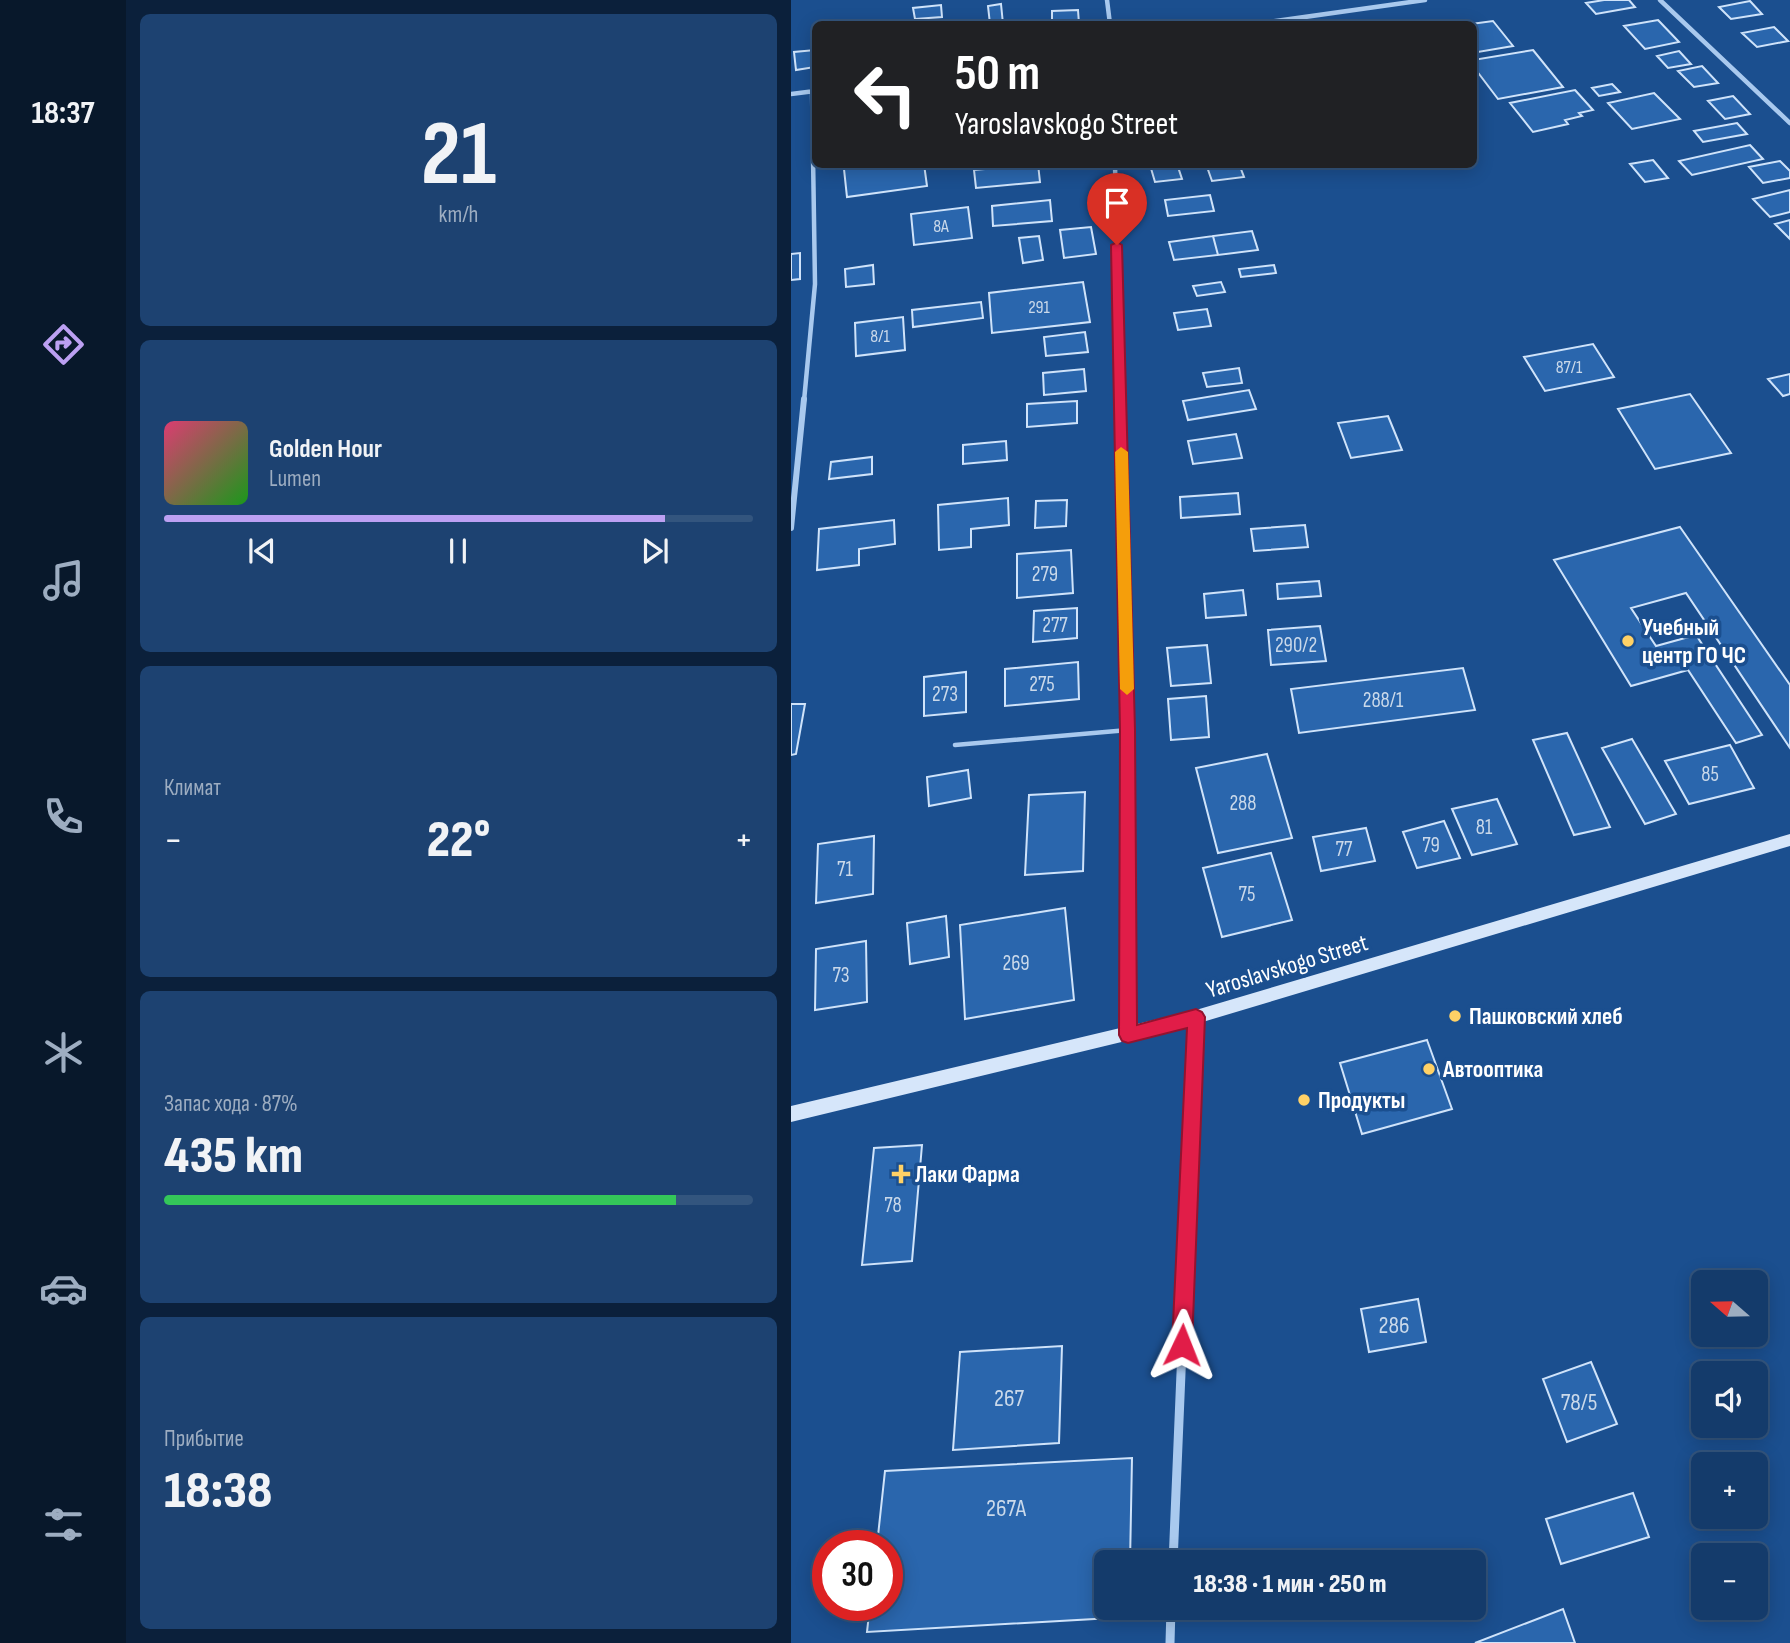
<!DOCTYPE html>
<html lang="ru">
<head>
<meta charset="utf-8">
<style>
	body { margin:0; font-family:"Sofia Sans Condensed",sans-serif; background:#1d4271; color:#f1f3f6; height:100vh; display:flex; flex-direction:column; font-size:26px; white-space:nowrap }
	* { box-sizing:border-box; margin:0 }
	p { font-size:23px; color:#9dadc1 }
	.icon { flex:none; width:38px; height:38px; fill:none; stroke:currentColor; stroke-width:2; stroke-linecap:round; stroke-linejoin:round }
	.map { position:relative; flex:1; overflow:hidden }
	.panel { display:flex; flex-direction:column; gap:14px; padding:14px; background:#0b203b; width:665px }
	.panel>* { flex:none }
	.guide { position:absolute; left:21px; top:21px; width:665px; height:147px; border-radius:10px; box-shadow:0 4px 18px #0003,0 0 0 2px #33557e; background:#202124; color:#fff; overflow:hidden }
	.needle { width:46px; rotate:290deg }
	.buttons { position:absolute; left:900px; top:1270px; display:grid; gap:14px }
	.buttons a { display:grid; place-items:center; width:77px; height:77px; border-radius:10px; background:#143b6b; box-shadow:0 4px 18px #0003,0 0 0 2px #33557e; font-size:35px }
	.speed { position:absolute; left:21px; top:1530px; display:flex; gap:14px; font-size:35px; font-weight:700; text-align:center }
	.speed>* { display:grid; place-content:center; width:91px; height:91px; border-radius:50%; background:#143b6b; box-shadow:0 4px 18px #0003,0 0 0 2px #33557e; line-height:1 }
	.speed .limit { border:10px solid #d22; background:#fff; color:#111 }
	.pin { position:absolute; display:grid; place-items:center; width:60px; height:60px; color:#fff; margin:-72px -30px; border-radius:50% 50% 50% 0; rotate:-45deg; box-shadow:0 0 7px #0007 }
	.pin .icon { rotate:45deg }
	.me { position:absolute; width:77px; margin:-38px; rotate:2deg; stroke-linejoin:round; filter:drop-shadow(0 0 5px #0008) }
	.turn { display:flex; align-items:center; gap:24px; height:147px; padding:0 28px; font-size:32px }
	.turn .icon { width:91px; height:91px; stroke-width:2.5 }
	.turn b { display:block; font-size:49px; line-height:60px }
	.big { font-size:52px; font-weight:800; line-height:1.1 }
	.panel .card { flex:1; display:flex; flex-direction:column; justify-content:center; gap:10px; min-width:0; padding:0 24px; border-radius:10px; background:#1d4271 }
	.panel .dial { align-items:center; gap:0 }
	.dial b { font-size:91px; line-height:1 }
	.song { display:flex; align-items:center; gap:21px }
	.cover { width:84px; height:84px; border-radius:10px; background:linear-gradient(135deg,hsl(340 70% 55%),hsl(120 70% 35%)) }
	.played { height:7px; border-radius:4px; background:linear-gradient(90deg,#bca0f2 85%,#33557e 85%) }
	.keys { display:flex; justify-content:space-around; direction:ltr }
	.heat { display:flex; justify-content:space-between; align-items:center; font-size:38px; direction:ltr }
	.charge { height:10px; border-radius:5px; background:linear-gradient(90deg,#34c759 87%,#33557e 0) }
	.trip { position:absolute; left:303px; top:1550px; width:392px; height:70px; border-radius:10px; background:#143b6b; box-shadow:0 4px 18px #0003,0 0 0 2px #33557e; font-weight:800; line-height:70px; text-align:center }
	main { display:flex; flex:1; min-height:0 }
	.tabs { display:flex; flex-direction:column; width:126px; justify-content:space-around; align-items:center; background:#08182b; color:#9dadc1 }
	.tabs .icon { width:49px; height:49px }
	.tabs .current { color:#bca0f2 }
	.tabs b { font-size:32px; color:#f1f3f6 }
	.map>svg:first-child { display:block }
	.building { fill:#2a66ad; stroke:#cfe3fa; stroke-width:2 }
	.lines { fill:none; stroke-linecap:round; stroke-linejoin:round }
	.lane { stroke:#a9c9ee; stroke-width:4.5 }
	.street-far2 { stroke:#a9c9ee; stroke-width:4.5 }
	.street-far1 { stroke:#a9c9ee; stroke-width:6 }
	.street { stroke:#a9c9ee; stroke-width:9 }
	.secondary { fill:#d6e6fa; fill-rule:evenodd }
	.route { fill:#e11d48; stroke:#92132f; stroke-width:2 }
	.slow { fill:#f59e0b }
	.poi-dot { fill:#ffd166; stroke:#1b4f8f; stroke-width:2.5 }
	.labels { text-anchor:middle; stroke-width:7; stroke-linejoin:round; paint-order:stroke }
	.far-number-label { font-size:18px; fill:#cad9ea }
	.number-label { font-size:21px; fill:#cad9ea }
	.poi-label { font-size:24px; font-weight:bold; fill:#fff; stroke:#1b4f8f; text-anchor:start }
	.street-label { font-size:24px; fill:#fff; stroke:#1b4f8f }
	.near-number-label { font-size:24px; fill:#cad9ea }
</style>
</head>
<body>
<main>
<nav class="tabs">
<b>18:37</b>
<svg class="icon current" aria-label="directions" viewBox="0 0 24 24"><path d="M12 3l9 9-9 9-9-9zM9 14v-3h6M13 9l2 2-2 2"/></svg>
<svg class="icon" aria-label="music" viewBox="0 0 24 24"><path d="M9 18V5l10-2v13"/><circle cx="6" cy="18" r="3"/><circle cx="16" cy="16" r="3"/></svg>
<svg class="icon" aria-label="phone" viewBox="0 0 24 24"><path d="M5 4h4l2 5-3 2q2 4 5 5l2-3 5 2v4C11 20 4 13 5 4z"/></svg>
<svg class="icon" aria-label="climate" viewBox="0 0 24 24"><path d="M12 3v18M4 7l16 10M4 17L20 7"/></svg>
<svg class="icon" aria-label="car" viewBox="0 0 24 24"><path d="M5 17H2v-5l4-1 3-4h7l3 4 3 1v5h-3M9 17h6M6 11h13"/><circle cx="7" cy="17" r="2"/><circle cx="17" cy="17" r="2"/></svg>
<svg class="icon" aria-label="filters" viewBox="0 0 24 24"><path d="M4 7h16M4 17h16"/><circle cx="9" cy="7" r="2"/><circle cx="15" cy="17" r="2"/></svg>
</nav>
<section class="panel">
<div class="card dial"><b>21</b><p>km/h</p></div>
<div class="card">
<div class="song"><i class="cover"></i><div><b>Golden Hour</b><p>Lumen</p></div></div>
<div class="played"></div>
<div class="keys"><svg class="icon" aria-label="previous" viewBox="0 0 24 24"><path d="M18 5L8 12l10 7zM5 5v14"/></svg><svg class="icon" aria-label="pause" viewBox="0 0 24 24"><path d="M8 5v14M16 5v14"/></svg><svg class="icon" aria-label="next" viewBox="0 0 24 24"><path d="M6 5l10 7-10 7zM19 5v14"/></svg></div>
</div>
<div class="card"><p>Климат</p>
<div class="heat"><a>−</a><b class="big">22°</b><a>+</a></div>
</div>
<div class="card"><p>Запас хода · 87%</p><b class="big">435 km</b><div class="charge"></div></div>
<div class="card"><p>Прибытие</p><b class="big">18:38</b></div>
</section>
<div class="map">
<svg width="999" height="1643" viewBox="0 0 999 1643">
	<rect width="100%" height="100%" fill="#1b4f8f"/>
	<path class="building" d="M813,0h25l6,7 -39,7 -10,-11z
		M959,1l12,13 -31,5 -12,-12z
		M210,4l2,20h-13l-2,-18z
		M150,5l1,12 -27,2 -2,-11z
		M287,10l1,14h-27v-13z
		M867,20l21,22 -34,7 -21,-23z
		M702,21l20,25 -35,6 -5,-6v-22h-2z
		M983,27l14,14 -31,6 -15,-14z
		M24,50v17l-19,3 -2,-18z
		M742,50l30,37 -65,12 -25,-33v-6z
		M888,51l12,13 -23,4 -11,-12z
		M911,66l16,17 -24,4 -16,-16z
		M821,84l8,8 -21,4 -7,-8z
		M784,90l18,20 -14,3 3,3 -17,4 3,4 -35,8 -23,-29z
		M863,93l26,26 -48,10 -24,-26z
		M942,96l17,18 -25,5 -17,-18z
		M946,123l10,11 -44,8 -9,-11z
		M959,145l13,14 -71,16 -13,-14z
		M862,160l15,18 -23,4 -15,-18z
		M989,161l10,10v7l-27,5 -14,-16z
		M84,164h49l3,22 -80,11 -3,-28z
		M247,164l2,18 -64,6 -2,-18z
		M386,164l5,15 -27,3 -5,-17z
		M415,164h33l5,13 -32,4z
		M999,190v22l-20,5 -17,-18z
		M419,195l4,16 -46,5 -3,-16z
		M259,200l2,21 -59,5 -1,-20z
		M177,207l4,31 -58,7 -3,-31z
		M999,220v19l-15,-15z
		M300,227l5,27 -32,4 -4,-28z
		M461,231l6,19 -40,5 -5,-19z
		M248,236l4,24 -20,3 -4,-25z
		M422,236l5,19 -44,5 -5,-18z
		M9,253v26l-9,1v-26z
		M82,265l1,19 -28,3 -1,-18z
		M483,265l2,8 -35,4 -2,-8z
		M292,282l7,40 -98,11 -3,-40z
		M430,282l4,10 -28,4 -4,-10z
		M190,302l2,16 -70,9 -1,-17z
		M416,309l4,17 -33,4 -4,-17z
		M112,317l2,33 -49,6 -1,-33z
		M294,332l3,20 -42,4 -2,-19z
		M802,344l21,33 -69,14 -21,-34z
		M448,368l3,15 -35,4 -4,-14z
		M293,369l2,22 -42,4 -1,-22z
		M999,374v20l-7,2 -15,-17z
		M458,390l7,19 -68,11 -5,-19z
		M899,394l41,59 -76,16 -37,-60z
		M286,401v22l-50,4v-23z
		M597,416l14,34 -51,8 -13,-35z
		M445,434l6,24 -49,6 -5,-23z
		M215,441l1,19 -44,4v-19z
		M81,457v17l-43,5 2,-17z
		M447,493l2,21 -59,4 -1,-21z
		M217,498l1,27 -38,4v18l-32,3 -1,-45z
		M276,500l-1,26 -31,2 1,-27z
		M103,520l1,24 -36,5v16l-42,5 2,-41z
		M514,525l3,22 -54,4 -3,-22z
		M889,527l110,158v63l-104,-155 -55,15 25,38 40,-11 66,100 -26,8 -48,-73 -57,16 -77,-126z
		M280,550l2,43 -56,5v-44z
		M528,581l2,15 -43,3 -1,-15z
		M452,590l3,25 -40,3 -2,-24z
		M286,608v30l-44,4 1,-31z
		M529,626l6,35 -55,4 -3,-35z
		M416,645l4,38 -40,3 -4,-38z
		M287,662l1,37 -74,7v-37z
		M672,668l12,42 -176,23 -8,-44z
		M175,672v40l-42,4v-39z
		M415,696l3,41 -38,3 -3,-41z
		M0,704h14l-9,50 -5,1z
		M776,733l43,94 -36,8 -41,-95z
		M841,739l44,75 -31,10 -43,-76z
		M939,745l24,43 -65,16 -24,-43z
		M476,754l25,84 -74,15 -22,-85z
		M177,770l3,28 -42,8 -2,-29z
		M294,792l-2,79 -58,4 4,-80z
		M706,799l20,45 -45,11 -20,-46z
		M653,821l16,37 -43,10 -14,-36z
		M575,828l9,33 -54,10 -8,-34z
		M83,836l-1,58 -57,9 2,-59z
		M480,853l21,67 -70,17 -19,-69z
		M274,908l9,92 -109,19 -5,-94z
		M155,916l3,41 -39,7 -3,-41z
		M75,941l1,61 -52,8 1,-61z
		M636,1040l25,69 -90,25 -22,-71z
		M131,1145l-10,116 -50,4 12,-117z
		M627,1299l8,43 -57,10 -8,-43z
		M271,1346l-3,97 -106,7 7,-98z
		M800,1362l26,62 -50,18 -24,-63z
		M341,1458l-2,105h-24v45h23v9l-262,15 3,-27h17v-60h-10l8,-74z
		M842,1493l16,44 -88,27 -15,-45z
		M772,1609l12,34h-100z"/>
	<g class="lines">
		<path class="lane" d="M164,745l173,-15"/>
		<path class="street-far2" d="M316,0l3,24
			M869,0l130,123
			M464,24l170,-24
			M0,94l24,-3
			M324,164l5,237
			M13,401l11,-117 -3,-193"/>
		<path class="street-far1" d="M329,399l8,331v204
			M0,528l13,-129"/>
		<path class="street" d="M337,932v102
			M382,1563l23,-546
			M379,1643l1,-35"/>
		<path class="secondary" d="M999,834v12l-594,178 -405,98v-16l405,-96z"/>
	</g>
	<path class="route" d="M326,242l5,3 13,485 2,295 59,-16 6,3 3,5 -13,328 -2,7 -8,3 -7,-3 -3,-7 15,-317 -59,15 -6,-2 -3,-6 1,-305 -9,-485z"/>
	<path class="slow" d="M330,447l7,5 6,237 -7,6 -7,-6 -5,-237z"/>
	<g class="poi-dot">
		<circle cx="837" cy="641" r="7"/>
		<circle cx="664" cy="1016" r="7"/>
		<circle cx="638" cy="1069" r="7"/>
		<circle cx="513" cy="1100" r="7"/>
		<path d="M106.5 1163.5h7v7h7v7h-7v7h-7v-7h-7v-7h7z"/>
	</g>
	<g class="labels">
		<g class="far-number-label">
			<text x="150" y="232">8А</text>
			<text x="248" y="313">291</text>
			<text x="89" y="342">8/1</text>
			<text x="778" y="373">87/1</text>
		</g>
		<g class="number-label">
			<text x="254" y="581">279</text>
			<text x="264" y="632">277</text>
			<text x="505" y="652">290/2</text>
			<text x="251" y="691">275</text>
			<text x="154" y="701">273</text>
			<text x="592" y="707">288/1</text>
			<text x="919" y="781">85</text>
			<text x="452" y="810">288</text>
			<text x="693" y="834">81</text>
			<text x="640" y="852">79</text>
			<text x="553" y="856">77</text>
			<text x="54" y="876">71</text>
			<text x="456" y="901">75</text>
			<text x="225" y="970">269</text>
			<text x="50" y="982">73</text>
			<text x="102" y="1212">78</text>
		</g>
		<g class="poi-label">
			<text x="851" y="635">Учебный<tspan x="851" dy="28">центр ГО ЧС</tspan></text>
			<text x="678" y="1024">Пашковский хлеб</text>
			<text x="652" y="1077">Автооптика</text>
			<text x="527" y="1108">Продукты</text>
			<text x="124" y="1182">Лаки Фарма</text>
		</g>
		<g class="street-label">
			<text transform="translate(496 966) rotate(-17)" y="8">Yaroslavskogo Street</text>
		</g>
		<g class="near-number-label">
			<text x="603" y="1333">286</text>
			<text x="218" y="1406">267</text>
			<text x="788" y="1410">78/5</text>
			<text x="215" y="1516">267А</text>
		</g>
	</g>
</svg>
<div class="buttons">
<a><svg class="needle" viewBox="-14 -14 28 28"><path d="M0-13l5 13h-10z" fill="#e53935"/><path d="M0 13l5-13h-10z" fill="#9dadc1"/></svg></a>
<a><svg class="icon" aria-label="sound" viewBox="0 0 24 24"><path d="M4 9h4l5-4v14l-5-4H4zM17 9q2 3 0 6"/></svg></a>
<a>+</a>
<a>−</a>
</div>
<div class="speed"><div class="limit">30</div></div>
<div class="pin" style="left:326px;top:245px;background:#d93025"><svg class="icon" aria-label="arrive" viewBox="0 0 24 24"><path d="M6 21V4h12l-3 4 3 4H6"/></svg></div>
<svg class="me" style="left:391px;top:1345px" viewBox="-20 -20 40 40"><path d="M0-17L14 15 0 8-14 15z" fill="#e11d48" stroke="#fff" stroke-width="4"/></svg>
<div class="trip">18:38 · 1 мин · 250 m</div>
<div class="guide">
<div class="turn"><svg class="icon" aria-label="left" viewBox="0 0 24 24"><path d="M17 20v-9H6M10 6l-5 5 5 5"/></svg><div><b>50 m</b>Yaroslavskogo Street</div></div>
</div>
</div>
</main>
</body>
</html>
